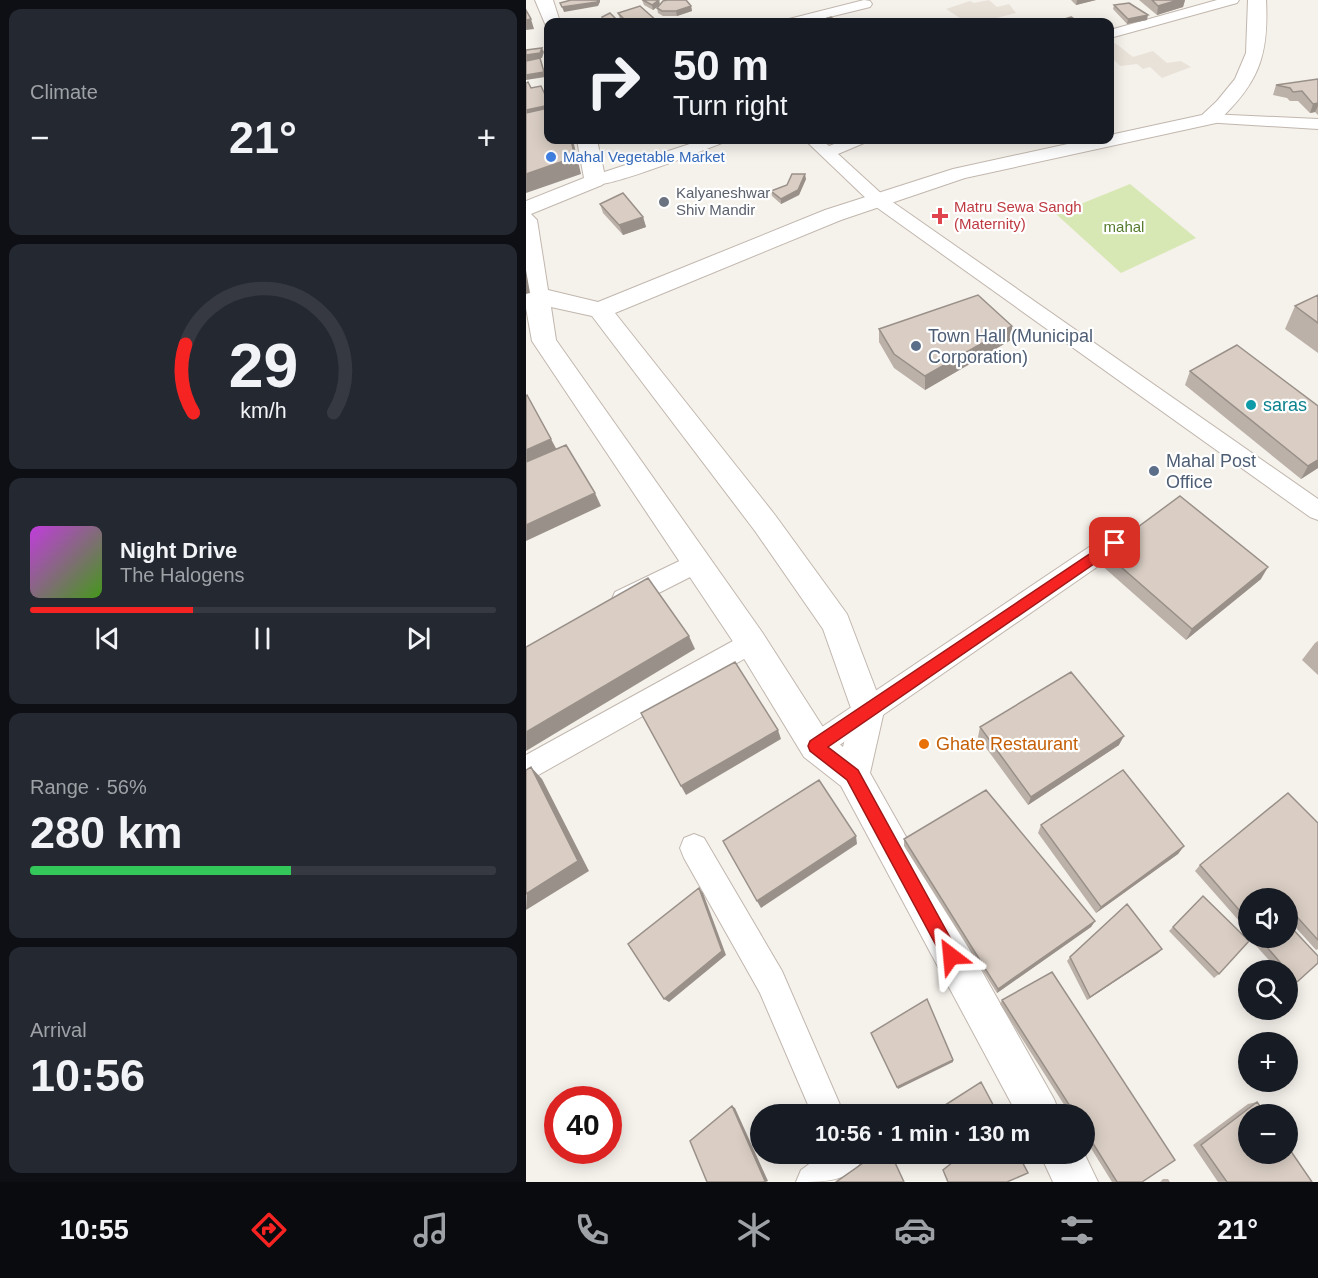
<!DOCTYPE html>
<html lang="en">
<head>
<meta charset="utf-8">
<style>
	body { margin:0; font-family:Arial,sans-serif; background:#242831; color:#f1f3f6; height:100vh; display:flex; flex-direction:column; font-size:22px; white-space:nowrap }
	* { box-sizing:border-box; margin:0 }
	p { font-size:20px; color:#9ea1a6 }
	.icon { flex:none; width:33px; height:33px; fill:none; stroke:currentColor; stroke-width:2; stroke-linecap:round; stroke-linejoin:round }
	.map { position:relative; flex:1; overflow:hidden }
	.details { display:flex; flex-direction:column; gap:9px; padding:9px; background:#0d0f14; width:526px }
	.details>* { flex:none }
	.hud { position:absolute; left:18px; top:18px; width:570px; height:126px; border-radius:12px; box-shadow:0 3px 15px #0003; background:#171b24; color:#f1f3f6; overflow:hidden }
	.tools { position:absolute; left:712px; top:888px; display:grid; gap:12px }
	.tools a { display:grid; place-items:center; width:60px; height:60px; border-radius:50%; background:#171b24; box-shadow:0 3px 15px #0003; font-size:30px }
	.speed { position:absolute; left:18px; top:1086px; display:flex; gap:12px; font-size:30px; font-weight:700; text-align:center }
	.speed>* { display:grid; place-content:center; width:78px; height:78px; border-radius:50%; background:#171b24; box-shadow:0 3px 15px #0003; line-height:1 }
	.speed .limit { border:9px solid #d22; background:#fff; color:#111 }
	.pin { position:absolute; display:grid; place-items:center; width:51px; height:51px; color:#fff; margin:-26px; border-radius:12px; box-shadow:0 3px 9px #0006 }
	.me { position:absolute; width:66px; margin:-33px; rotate:331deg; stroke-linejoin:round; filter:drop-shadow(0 0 4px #0008) }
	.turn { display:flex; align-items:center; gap:21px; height:126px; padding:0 30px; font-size:27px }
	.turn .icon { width:78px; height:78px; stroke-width:2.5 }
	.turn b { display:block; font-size:42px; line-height:51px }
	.big { font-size:45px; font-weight:600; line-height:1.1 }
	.details .tile { flex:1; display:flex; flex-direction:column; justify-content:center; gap:9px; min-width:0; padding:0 21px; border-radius:12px; background:#242831 }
	.details .dial { align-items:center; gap:0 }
	.dial svg { height:156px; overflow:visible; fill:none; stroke:#363941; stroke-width:7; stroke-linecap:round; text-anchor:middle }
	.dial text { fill:#f1f3f6; stroke:none }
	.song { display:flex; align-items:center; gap:18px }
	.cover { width:72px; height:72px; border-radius:9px; background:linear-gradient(135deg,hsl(290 70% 55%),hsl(100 70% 35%)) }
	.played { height:6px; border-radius:3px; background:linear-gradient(90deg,#f52322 35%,#363941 35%) }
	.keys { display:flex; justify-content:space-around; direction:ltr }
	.heat { display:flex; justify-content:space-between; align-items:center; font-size:33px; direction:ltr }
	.charge { height:9px; border-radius:4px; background:linear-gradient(90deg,#34c759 56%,#363941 0) }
	.trip { position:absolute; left:224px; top:1104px; width:345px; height:60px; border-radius:30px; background:#171b24; box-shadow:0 3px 15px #0003; font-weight:600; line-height:60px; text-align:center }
	.menu { display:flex; height:96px; justify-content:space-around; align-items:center; background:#090b0e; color:#9ea1a6 }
	.menu .icon { width:42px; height:42px }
	.menu .on { color:#f52322 }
	.menu b { font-size:27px; color:#f1f3f6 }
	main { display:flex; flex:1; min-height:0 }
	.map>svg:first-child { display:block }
	.residential { fill:#e9e2d9 }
	.green { fill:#d8e8b5 }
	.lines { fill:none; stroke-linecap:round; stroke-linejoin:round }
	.minor-casing { stroke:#c1b7ae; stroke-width:2 }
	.tertiary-casing { stroke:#c1b7ae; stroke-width:2 }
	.minor { fill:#fff; fill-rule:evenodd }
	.tertiary { fill:#fff; fill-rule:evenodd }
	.wall { fill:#bbb1a9 }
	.shaded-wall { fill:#999089 }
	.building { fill:#dacec4; stroke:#999089; stroke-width:1.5 }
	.route { fill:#f52322; stroke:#9f1716; stroke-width:1.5 }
	.shop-dot { fill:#3f7fe0; stroke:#fff; stroke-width:2 }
	.worship-dot { fill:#6b7280; stroke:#fff; stroke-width:2 }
	.health-dot { fill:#e0444e; stroke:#fff; stroke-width:2 }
	.service-dot { fill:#5c6f8a; stroke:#fff; stroke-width:2 }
	.culture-dot { fill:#0f9aa8; stroke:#fff; stroke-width:2 }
	.food-dot { fill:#e8710a; stroke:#fff; stroke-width:2 }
	.labels { text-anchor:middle; stroke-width:4.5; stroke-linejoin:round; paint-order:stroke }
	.far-shop-label { font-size:15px; fill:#366cbe; stroke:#fff; text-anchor:start }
	.far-worship-label { font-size:15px; fill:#5b616d; stroke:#fff; text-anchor:start }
	.far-health-label { font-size:15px; fill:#be3a42; stroke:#fff; text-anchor:start }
	.far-park-label { font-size:15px; fill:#557b2c; stroke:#fff }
	.service-label { font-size:18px; fill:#4e5e75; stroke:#fff; text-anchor:start }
	.culture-label { font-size:18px; fill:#0d838f; stroke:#fff; text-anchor:start }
	.food-label { font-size:18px; fill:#c56008; stroke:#fff; text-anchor:start }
</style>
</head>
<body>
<main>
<section class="details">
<div class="tile"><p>Climate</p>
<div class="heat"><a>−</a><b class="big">21°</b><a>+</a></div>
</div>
<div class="tile dial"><svg viewBox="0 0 100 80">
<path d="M14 69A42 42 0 1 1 86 69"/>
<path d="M14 69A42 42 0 0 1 10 34" stroke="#f52322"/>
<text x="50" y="56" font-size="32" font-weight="700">29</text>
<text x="50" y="72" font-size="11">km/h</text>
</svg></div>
<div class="tile">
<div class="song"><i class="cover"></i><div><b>Night Drive</b><p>The Halogens</p></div></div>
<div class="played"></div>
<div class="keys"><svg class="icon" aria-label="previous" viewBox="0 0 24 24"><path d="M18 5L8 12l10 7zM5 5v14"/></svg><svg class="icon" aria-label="pause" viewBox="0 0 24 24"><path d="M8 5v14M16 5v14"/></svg><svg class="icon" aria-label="next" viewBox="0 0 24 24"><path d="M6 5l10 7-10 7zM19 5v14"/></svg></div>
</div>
<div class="tile"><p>Range · 56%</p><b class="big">280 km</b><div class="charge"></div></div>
<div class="tile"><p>Arrival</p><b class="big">10:56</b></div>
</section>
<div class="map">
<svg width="792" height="1182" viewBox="0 0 792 1182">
	<rect width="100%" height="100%" fill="#f5f1eb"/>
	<path class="residential" d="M463,0l8,7 12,-3 7,9 -35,9h-15l-20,-13 24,-8 4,2z
		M589,43l18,14 20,-6 14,12 14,-2 10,6 -29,11 -12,-11 -7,2 -6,-5 -17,2 -10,-10v-11z"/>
	<path class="green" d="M604,184l66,54 -75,35 -65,-59z"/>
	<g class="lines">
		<defs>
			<path id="minor" d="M338,0l6,1 2,3 -2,3 -61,15h-22l2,-3z
				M691,0h22l-2,3 -127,35v-8z
				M683,114l109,5v10l-115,-7 -2,-3 2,-3z
				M176,140h22l-2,3c-23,9 -115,46 -133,42l-2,-4 2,-4z
				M279,140h17l7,6 16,-6h21l-2,3 -26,11 46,42 434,303v21l-8,-3 -438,-313z
				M589,533l8,2 4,7 -4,7 -298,206 -9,3 -9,-3 -4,-9 4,-9 300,-202z
				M170,553l8,3 4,7 -4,7 -71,36 -9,3 -9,-3 -3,-7 3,-7z
				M225,631l9,3 3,8 -3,8 -234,132v-27z
				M168,834l10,4 78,133 62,143h-32l-52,-121 -76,-135 -4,-10 4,-10z
				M297,1154h39l2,3c-13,25 -39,25 -68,25l5,-12z"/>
			<path id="tertiary" d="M9,0h18l7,22h-12v4h-2z
				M722,0h18c3,57 -8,84 -50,123l-251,55 -124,42 -226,93 160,202 72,99 37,97 -14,62 184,326 6,15h-43l-176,-328 -37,-29 -64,-105 -208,-311 -6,-33v-107l58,-23 -7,-38h20l9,41 -4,4 -71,29 6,6 11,70 50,12 227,-92 128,-41 133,-29h24v-5l92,-20 15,-14 18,-22 11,-26zM25,307l41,9 163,215 68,98 29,82 -9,36 -15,-12 -66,-103 -206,-292z
				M558,1153l14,29h-45l-13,-28z"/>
		</defs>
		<use href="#minor" class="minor-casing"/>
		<use href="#tertiary" class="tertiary-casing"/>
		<use href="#minor" class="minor"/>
		<use href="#tertiary" class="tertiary"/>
	</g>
	<path class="wall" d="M116,0h17l1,5 31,1 1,5 -15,5h-14l-5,-3 -1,-5 1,-2 -5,4 -9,-5z
		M545,0h25l-20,5z
		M613,0h46l-2,7 -26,8z
		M588,5l33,15 -20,4 -14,-15z
		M92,13l40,9h-37z
		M792,79v36l-3,-3 -5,1 -12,-12h-8l-3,-3 -14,-3 3,-10z
		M280,179l-7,16 -18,9 -9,-8 -1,-5 16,-6z
		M74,204l43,13 3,10 -23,8 -20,-22z
		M792,295v58l-33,-24 10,-23z
		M486,326l-1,14 -86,50 -31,-22 -15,-26v-13z
		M664,371l128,35v62l-17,11 -116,-94z
		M578,552l157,27 -75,61 -86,-76z
		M792,641v34l-16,-15 13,-17z
		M454,727l139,18 -91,60 -50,-68z
		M792,823v126l-2,1 -28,-31v-21h-19l-29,24 -45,-51 5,-6z
		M515,825l143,21 -6,8 -82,59 -58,-80z
		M378,839l191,82 -4,6 -94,66 -93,-147z
		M677,896l16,78 -5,4 -45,-47z
		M723,920v17l-8,-9z
		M723,938h39l9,44 -6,3 -3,-3v-12h-10z
		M632,953l-71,47 -20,-39 3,-4z
		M723,978v15l-7,-8z
		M476,1000l140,182h-30l-28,-45v-23h-14l-70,-110z
		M731,1102l55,80h-94l-25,-37 55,-41z
		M637,1179h5l2,3h-10z"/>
	<path class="shaded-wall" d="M72,0h2v2l-2,4 -34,6 -2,-5z
		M133,0l1,5 -7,5 -1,-5z
		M551,0h19l-20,5z
		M652,0h7l-2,7 -26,8 1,-9z
		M165,6l1,5 -15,5 -1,-5z
		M622,15l-1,5 -20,4 1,-5z
		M5,19l3,10 -8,1v-10z
		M16,48l2,4 -2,6h-2l5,19 -19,3v-25z
		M22,101v14l-22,5v-10z
		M792,103v3l-3,6 -5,1 3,-9z
		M45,140h2l8,34 -55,19v-19z
		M119,140h10l1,1 -10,1z
		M279,174l1,5 -7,16 -18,9v-5z
		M117,217l3,10 -23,8 -4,-10z
		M0,270l4,23 -4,1z
		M486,326l-1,14 -86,50v-14z
		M25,439l7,13 -32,14v-16z
		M792,460v8l-17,11 7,-13z
		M69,493l6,13 -75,35v-16z
		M742,567l-7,12 -75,61 6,-11z
		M163,636l6,13 -169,102v-19z
		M252,730l3,9 -95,56 -5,-9z
		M598,736l-5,9 -91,60 3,-8z
		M5,767l11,12 47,92 -63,39z
		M330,836l1,8 -96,64 -4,-7z
		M658,846l-6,8 -82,59 5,-6z
		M173,888l4,5 23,62 -57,47 -5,-3z
		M569,921l-4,6 -94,66 1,-4z
		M636,949l-4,4 -71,47 3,-3z
		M427,1060v2l-55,27 -1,-2z
		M206,1106l3,2 33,73 -2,1h-3z"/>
	<path class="building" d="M45,0h27l-1,2 -35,5 -2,-4z
		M117,0h16l-7,5z
		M141,0h19l5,6 -15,5h-14l-5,-3 6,-7z
		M626,0h26l-20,6z
		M603,3l19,12 -20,4 -14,-14z
		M114,6l18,16h-31l-9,-9z
		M0,10l5,9 -5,1z
		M84,13l9,9h-15h1l-3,-5z
		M305,17l6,5h-22z
		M545,17l8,5h-19l-2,-1z
		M16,48l-2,5 -14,2v-5z
		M14,58l4,14 -18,3v-14z
		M792,79v24l-5,1 -11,-13 -9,1 -3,-4 -14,-3z
		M2,82l3,6 10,-2 7,15 -3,5 -19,4v-27z
		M22,108v32h23l4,17 -49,17v-61z
		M266,174h13l-7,16 -17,9 -10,-8 16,-6z
		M97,193l20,24 -24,8 -19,-21z
		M452,295l34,31 -87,50 -31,-22 -15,-25z
		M792,295v28l-23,-17z
		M711,345l81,61v54l-10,6 -118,-95z
		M1,395l24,44 -25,11v-54z
		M40,445l29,48 -69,32v-63z
		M654,496l88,71 -76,62 -88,-77z
		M122,578l41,58 -163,96v-85z
		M209,662l43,68 -97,56 -40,-73z
		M545,672l53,64 -93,61 -51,-70z
		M5,767l47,94 -52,33v-124z
		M597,770l61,76 -83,61 -60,-82z
		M293,780l37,56 -99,65 -34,-60z
		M460,790l109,131 -97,68 -94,-150z
		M762,793l30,30v117l-30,-33v-9h-8l-5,-5 -6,5h-20v17l-3,3 -46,-53z
		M173,888l23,63 -58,48 -36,-55z
		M677,896l46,45 -30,33 -46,-47z
		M601,904l35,45 -72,48 -20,-40z
		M762,924l30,32v7l-21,19 -38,-44h29z
		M740,962l8,8h-17z
		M526,972l123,188 -33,22h-25l-33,-53v-15h-9l-73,-114z
		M723,979v9l-4,-5z
		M401,999l26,61 -56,27 -26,-54z
		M455,1082l17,32h-51l-5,-7z
		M731,1102l9,12h-17v40h39v-7l24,35h-85l-26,-37z
		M206,1106l33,75 -2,1h-56l-17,-41z
		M350,1154h15l13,28h-68z
		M437,1154h55l10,19 -21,9h-59l-5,-12z"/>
	<path class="route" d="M589,537l7,6 -2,3 -292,201 30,23 99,180 3,6 -3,6 -6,3 -6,-3 -98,-182 -37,-29 -2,-5 2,-5z"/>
	<circle class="shop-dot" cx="25" cy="157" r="6"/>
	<circle class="worship-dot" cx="138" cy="202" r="6"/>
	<path class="health-dot" d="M411 207h6v6h6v6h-6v6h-6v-6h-6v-6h6z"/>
	<g class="service-dot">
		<circle cx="390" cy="346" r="6"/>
		<circle cx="628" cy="471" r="6"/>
	</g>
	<circle class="culture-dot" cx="725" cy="405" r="6"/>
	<circle class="food-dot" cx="398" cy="744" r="6"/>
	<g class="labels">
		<g class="far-shop-label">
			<text x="37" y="162">Mahal Vegetable Market</text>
		</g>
		<g class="far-worship-label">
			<text x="150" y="198">Kalyaneshwar<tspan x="150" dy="17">Shiv Mandir</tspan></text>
		</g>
		<g class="far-health-label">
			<text x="428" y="212">Matru Sewa Sangh<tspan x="428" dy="17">(Maternity)</tspan></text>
		</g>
		<g class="far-park-label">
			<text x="598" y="232">mahal</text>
		</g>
		<g class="service-label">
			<text x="402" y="342">Town Hall (Municipal<tspan x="402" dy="21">Corporation)</tspan></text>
			<text x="640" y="467">Mahal Post<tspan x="640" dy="21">Office</tspan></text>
		</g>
		<g class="culture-label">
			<text x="737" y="411">saras</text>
		</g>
		<g class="food-label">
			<text x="410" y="750">Ghate Restaurant</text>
		</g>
	</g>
</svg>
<div class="tools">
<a><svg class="icon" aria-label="sound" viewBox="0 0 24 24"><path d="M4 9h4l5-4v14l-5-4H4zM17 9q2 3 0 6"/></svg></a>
<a><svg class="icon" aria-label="search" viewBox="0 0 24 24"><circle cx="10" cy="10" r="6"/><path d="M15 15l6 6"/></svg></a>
<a>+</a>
<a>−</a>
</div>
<div class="speed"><div class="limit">40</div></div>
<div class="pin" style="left:589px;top:543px;background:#d93025"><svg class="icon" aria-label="arrive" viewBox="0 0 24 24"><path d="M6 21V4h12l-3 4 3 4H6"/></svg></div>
<svg class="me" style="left:425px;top:956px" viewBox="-20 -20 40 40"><path d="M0-17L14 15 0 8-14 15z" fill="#f52322" stroke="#fff" stroke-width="4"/></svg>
<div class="trip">10:56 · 1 min · 130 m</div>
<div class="hud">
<div class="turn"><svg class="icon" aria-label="right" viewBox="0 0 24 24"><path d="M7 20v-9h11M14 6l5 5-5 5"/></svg><div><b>50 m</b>Turn right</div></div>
</div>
</div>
</main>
<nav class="menu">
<b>10:55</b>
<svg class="icon on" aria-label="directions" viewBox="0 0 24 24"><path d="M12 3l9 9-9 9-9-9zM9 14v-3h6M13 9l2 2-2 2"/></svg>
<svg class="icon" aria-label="music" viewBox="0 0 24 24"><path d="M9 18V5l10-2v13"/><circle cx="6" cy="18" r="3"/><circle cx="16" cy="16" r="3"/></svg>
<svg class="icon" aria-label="phone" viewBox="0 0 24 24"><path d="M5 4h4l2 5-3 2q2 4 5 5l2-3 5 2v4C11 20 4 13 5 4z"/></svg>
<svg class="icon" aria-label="climate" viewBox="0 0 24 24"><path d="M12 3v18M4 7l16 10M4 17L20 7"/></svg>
<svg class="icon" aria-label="car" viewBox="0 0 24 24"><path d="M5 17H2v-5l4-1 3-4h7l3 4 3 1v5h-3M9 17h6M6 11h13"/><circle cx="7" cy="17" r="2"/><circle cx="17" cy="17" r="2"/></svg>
<svg class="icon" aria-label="filters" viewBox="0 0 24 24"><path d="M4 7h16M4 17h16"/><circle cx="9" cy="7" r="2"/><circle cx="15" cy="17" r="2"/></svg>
<b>21°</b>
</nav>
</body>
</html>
